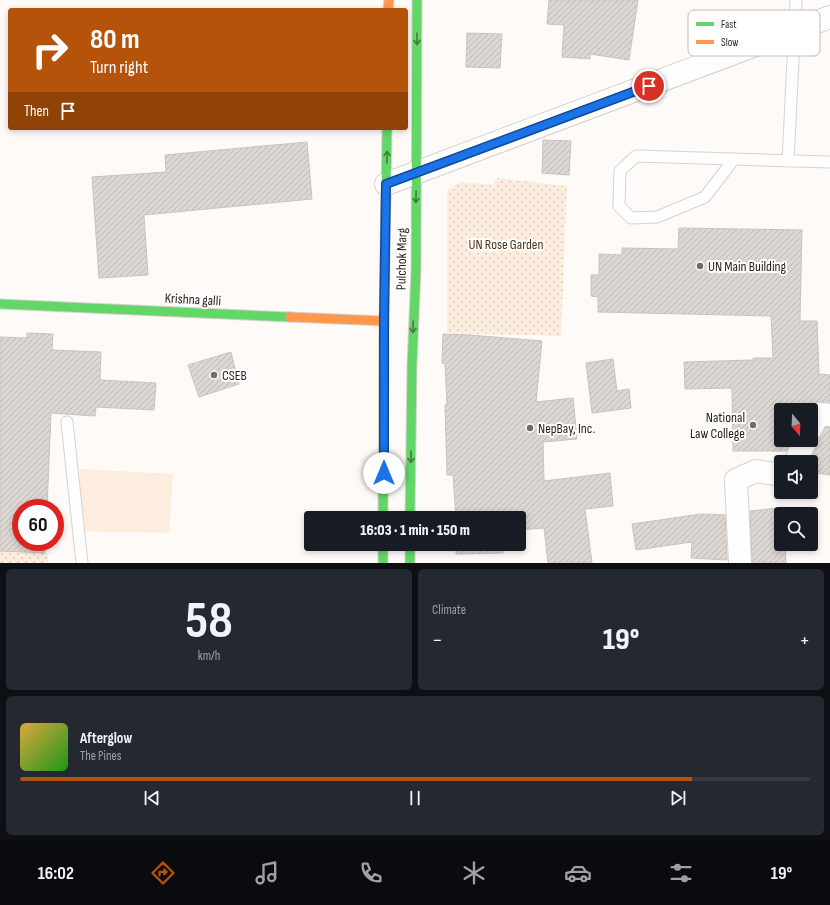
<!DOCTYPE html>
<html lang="en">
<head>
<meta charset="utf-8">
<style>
	body { margin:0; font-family:"Sofia Sans Condensed",sans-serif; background:#242831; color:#f1f3f6; height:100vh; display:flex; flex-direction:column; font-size:15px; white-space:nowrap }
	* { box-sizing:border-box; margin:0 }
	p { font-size:13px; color:#9ea1a6 }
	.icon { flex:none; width:22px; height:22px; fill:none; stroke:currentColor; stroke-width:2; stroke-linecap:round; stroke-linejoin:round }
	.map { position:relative; height:563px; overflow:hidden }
	.side { display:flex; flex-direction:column; gap:6px; padding:6px; background:#0d0f14; flex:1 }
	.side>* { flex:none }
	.banner { position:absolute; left:8px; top:8px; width:400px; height:122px; border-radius:4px; box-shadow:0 2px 6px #0003; background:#b45309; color:#fff; overflow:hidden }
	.needle { width:26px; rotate:161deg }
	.tools { position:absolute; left:774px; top:403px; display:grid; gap:8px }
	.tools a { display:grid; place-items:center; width:44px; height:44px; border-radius:4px; background:#171b24; box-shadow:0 2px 6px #0003; font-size:20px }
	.speed { position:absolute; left:12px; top:499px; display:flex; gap:8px; font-size:20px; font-weight:700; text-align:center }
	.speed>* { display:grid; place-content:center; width:52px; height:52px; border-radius:50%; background:#171b24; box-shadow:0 2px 6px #0003; line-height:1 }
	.speed .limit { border:6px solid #d22; background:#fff; color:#111 }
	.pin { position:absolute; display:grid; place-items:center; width:34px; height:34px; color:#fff; margin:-17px; border:2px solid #fff; border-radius:50%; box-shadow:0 1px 4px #0007 }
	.me { position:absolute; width:44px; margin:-22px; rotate:0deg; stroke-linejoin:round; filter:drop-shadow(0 0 3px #0008) }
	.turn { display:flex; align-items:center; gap:14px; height:84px; padding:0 16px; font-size:18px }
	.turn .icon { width:52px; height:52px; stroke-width:2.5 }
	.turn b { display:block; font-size:28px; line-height:34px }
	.then { display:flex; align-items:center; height:38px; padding:0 16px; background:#0003; gap:8px; font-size:15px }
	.big { font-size:30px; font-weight:800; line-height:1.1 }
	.side .tile { flex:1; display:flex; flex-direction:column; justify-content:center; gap:6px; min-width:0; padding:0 14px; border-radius:6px; background:#242831 }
	.side .dial { align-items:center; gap:0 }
	.dial b { font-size:52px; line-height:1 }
	.song { display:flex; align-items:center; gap:12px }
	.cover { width:48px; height:48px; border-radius:6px; background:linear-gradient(135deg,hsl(40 70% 55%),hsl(120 70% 35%)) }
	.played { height:4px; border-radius:2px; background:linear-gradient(90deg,#b45309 85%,#363941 85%) }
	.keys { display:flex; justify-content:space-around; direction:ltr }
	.heat { display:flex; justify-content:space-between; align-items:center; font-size:22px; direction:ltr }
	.side .tiles { flex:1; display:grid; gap:6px; grid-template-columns:1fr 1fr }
	.tile:last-child { grid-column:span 2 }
	.trip { position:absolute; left:304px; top:511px; width:222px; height:40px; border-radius:4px; background:#171b24; box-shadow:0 2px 6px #0003; font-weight:800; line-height:40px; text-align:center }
	.tab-bar { display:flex; height:64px; justify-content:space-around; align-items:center; background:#090b0e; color:#9ea1a6 }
	.tab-bar .icon { width:28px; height:28px }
	.tab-bar .selected { color:#b45309 }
	.tab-bar b { font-size:18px; color:#f1f3f6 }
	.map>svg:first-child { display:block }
	.grass { fill:url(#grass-dots) }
	.garden { fill:#fcedde }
	.building { fill:url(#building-hatch); stroke:#c8c3be }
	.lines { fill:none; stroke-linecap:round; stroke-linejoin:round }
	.lane-casing { stroke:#d7d2cd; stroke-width:13 }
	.street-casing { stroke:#d7d2cd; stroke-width:24 }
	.fast-casing { stroke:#d7d2cd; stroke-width:11 }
	.slow-casing { stroke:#d7d2cd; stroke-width:11 }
	.lane { stroke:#fffefe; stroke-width:11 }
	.street { stroke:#fffefe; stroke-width:22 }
	.fast { stroke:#63d668; stroke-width:9 }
	.slow { stroke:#ff974d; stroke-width:9 }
	.oneway { stroke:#447a3f }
	.route-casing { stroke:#114b97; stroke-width:10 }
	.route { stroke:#1a73e8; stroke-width:7 }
	.poi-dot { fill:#716c65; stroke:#fff; stroke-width:1.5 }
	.labels { text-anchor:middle; stroke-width:4; stroke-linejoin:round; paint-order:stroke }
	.park-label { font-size:14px; fill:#513512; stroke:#fff }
	.street-label { font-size:14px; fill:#261f16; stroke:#fff }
	.poi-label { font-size:14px; fill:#261f16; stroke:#fff; text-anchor:start }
	.key { fill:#fff; stroke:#bebcb9; stroke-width:1 }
	.key-label { font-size:11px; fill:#261f16 }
</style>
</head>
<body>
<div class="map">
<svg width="830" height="563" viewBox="0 0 830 563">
	<defs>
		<pattern id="grass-dots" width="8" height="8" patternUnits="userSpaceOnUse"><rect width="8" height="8" fill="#fcedde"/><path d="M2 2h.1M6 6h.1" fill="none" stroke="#d8cbbe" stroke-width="1.8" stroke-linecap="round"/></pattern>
		<pattern id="building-hatch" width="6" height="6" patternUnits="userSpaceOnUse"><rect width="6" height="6" fill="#dcd7d2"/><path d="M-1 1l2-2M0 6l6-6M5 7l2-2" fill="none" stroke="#bdb8b4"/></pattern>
	</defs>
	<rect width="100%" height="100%" fill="#fdfaf8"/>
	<path class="grass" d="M497,178l70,8 -6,150 -114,-3v-143l13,-8 33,3z
		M0,552l48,1v10h-48z"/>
	<path class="garden" d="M80,469l93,5 -4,59 -91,-2z"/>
	<path class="building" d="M549,0h89l-9,60 -39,-6v5l-28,-2 2,-32 -17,-1z
		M467,33l35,1 -2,34 -34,-1z
		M543,140l28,1 -2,34 -27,-2z
		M307,142l5,57 -168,16 4,60 -49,3 -7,-101 74,-5 -1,-17z
		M679,228l123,2 -2,91h17l2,53 11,1v27h-11l-7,1 -6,7h-25v30h11l-6,11h-53l-1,-63 -47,1 -1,-27 69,-2v-2h20l-2,-42 -173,-4v-15l-7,-1v-21h8v-21l23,1v-7l56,1z
		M27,333l26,1 -1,16 49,2 -1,28 56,3 -2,27 -58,-3 -1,9 -44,-3 -4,95h-26v34h24v11l-45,-2v-214l27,1z
		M443,334l27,1 72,6 -6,61 37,-4 4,41 -34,3 1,39 66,-8 3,33 -28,3 7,54h-44l-4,-35 -25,2v-12h-63l-3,-43h-6l-2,-70h2l-2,-41 -3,-1z
		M231,352l8,32 -40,13 -11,-32z
		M613,359l4,32 12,-2 2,19 -39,5 -6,-50z
		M826,427h4v48l-19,-3v-14l6,-12 1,-7z
		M778,508l3,36h4l1,19h-34l-2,-52z
		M701,514l24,1 2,45 -36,-2 1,-16 -56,8 -4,-26z
		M456,544h47v9l-47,1z"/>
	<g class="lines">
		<defs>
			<path id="lane" d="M734,159l-29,38 -48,20 -26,1 -12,-12 1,-35 16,-15 194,6
				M788,161l8,-161
				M67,422l15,141"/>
			<path id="street" d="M386,184l444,-167
				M811,429l7,-15 12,1
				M795,462l11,-22
				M740,563l-4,-83 20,-9 19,3 6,-2"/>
			<path id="fast" d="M0,304l290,13
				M383,518l1,-197 3,-193
				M410,518l2,-153 4,-95 1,-270
				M383,544v19
				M410,544v19"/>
			<path id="slow" d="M388,10l1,-10
				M290,317l94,4"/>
		</defs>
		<use href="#lane" class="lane-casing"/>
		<use href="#street" class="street-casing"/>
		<use href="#fast" class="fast-casing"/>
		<use href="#slow" class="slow-casing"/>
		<use href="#lane" class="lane"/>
		<use href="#street" class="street"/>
		<use href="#fast" class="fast"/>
		<use href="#slow" class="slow"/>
	</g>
	<defs><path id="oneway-shaft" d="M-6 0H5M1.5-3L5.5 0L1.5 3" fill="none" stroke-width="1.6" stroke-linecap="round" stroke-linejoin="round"/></defs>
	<g class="oneway">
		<use href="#oneway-shaft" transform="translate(417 39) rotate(90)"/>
		<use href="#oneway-shaft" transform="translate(387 157) rotate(-89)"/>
		<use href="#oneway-shaft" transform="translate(416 197) rotate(91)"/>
		<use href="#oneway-shaft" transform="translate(413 327) rotate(91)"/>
		<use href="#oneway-shaft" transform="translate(411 457) rotate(91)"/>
	</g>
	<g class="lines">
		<defs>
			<path id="route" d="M384,473v-152l2,-137 263,-98"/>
		</defs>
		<use href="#route" class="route-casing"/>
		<use href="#route" class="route"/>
	</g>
	<g class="poi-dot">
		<circle cx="700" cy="266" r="4"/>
		<circle cx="214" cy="375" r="4"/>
		<circle cx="753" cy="425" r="4"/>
		<circle cx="530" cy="428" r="4"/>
	</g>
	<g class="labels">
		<g class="park-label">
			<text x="506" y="249">UN Rose Garden</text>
		</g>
		<g class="street-label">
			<text transform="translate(401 259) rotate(-89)" y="5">Pulchok Marg</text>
			<text transform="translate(193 299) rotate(3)" y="5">Krishna galli</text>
		</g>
		<g class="poi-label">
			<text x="708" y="271">UN Main Building</text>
			<text x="222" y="380">CSEB</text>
			<text x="745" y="422" text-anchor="end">National<tspan x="745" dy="16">Law College</tspan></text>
			<text x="538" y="433">NepBay, Inc.</text>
		</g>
	</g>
	<rect x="688" y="10" width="132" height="46" rx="6" class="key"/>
	<rect x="696" y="22" width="18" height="4" fill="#63d668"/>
	<rect x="696" y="40" width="18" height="4" fill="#ff974d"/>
	<g class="key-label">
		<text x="721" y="28">Fast</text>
		<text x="721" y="46">Slow</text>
	</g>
</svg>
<div class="tools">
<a><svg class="needle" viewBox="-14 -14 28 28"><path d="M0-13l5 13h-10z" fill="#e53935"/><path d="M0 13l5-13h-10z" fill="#9ea1a6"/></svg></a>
<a><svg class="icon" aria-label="sound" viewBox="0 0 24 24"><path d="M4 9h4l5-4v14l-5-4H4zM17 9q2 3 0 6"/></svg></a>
<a><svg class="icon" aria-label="search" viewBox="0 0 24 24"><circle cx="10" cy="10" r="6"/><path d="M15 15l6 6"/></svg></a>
</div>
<div class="speed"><div class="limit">60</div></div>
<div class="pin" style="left:649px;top:86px;background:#d93025"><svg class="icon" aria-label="arrive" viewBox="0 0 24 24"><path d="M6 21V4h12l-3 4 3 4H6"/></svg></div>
<svg class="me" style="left:384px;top:473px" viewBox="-20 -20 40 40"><circle r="19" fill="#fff"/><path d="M0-13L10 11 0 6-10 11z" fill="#1a73e8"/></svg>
<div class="trip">16:03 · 1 min · 150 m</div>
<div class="banner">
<div class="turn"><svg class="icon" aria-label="right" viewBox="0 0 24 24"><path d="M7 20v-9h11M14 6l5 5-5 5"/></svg><div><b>80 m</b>Turn right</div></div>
<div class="then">Then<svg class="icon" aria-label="arrive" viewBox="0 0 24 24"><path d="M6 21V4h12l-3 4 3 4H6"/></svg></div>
</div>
</div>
<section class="side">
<div class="tiles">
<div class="tile dial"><b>58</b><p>km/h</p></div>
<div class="tile"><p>Climate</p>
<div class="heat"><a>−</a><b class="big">19°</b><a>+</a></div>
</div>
<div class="tile">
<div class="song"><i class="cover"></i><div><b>Afterglow</b><p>The Pines</p></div></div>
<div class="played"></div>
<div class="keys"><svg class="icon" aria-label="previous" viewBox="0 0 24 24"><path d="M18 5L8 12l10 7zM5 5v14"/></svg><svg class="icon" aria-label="pause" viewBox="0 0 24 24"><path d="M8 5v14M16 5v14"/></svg><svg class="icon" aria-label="next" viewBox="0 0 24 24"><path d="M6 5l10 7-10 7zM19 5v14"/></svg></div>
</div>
</div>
</section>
<nav class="tab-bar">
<b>16:02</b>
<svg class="icon selected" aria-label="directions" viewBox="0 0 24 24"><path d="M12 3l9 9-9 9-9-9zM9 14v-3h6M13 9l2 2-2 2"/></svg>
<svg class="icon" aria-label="music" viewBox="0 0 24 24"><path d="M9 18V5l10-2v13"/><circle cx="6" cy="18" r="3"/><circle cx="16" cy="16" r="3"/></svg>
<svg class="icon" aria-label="phone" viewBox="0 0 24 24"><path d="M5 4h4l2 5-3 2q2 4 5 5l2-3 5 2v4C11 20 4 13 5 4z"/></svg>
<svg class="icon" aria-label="climate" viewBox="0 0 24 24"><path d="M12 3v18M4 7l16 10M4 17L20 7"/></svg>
<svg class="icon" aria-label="car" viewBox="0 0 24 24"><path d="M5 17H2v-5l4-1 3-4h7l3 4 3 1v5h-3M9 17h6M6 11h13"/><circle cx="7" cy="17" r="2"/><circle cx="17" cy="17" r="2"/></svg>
<svg class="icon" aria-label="filters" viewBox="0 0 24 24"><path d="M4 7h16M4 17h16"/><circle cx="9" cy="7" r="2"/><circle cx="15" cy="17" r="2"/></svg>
<b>19°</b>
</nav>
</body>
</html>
